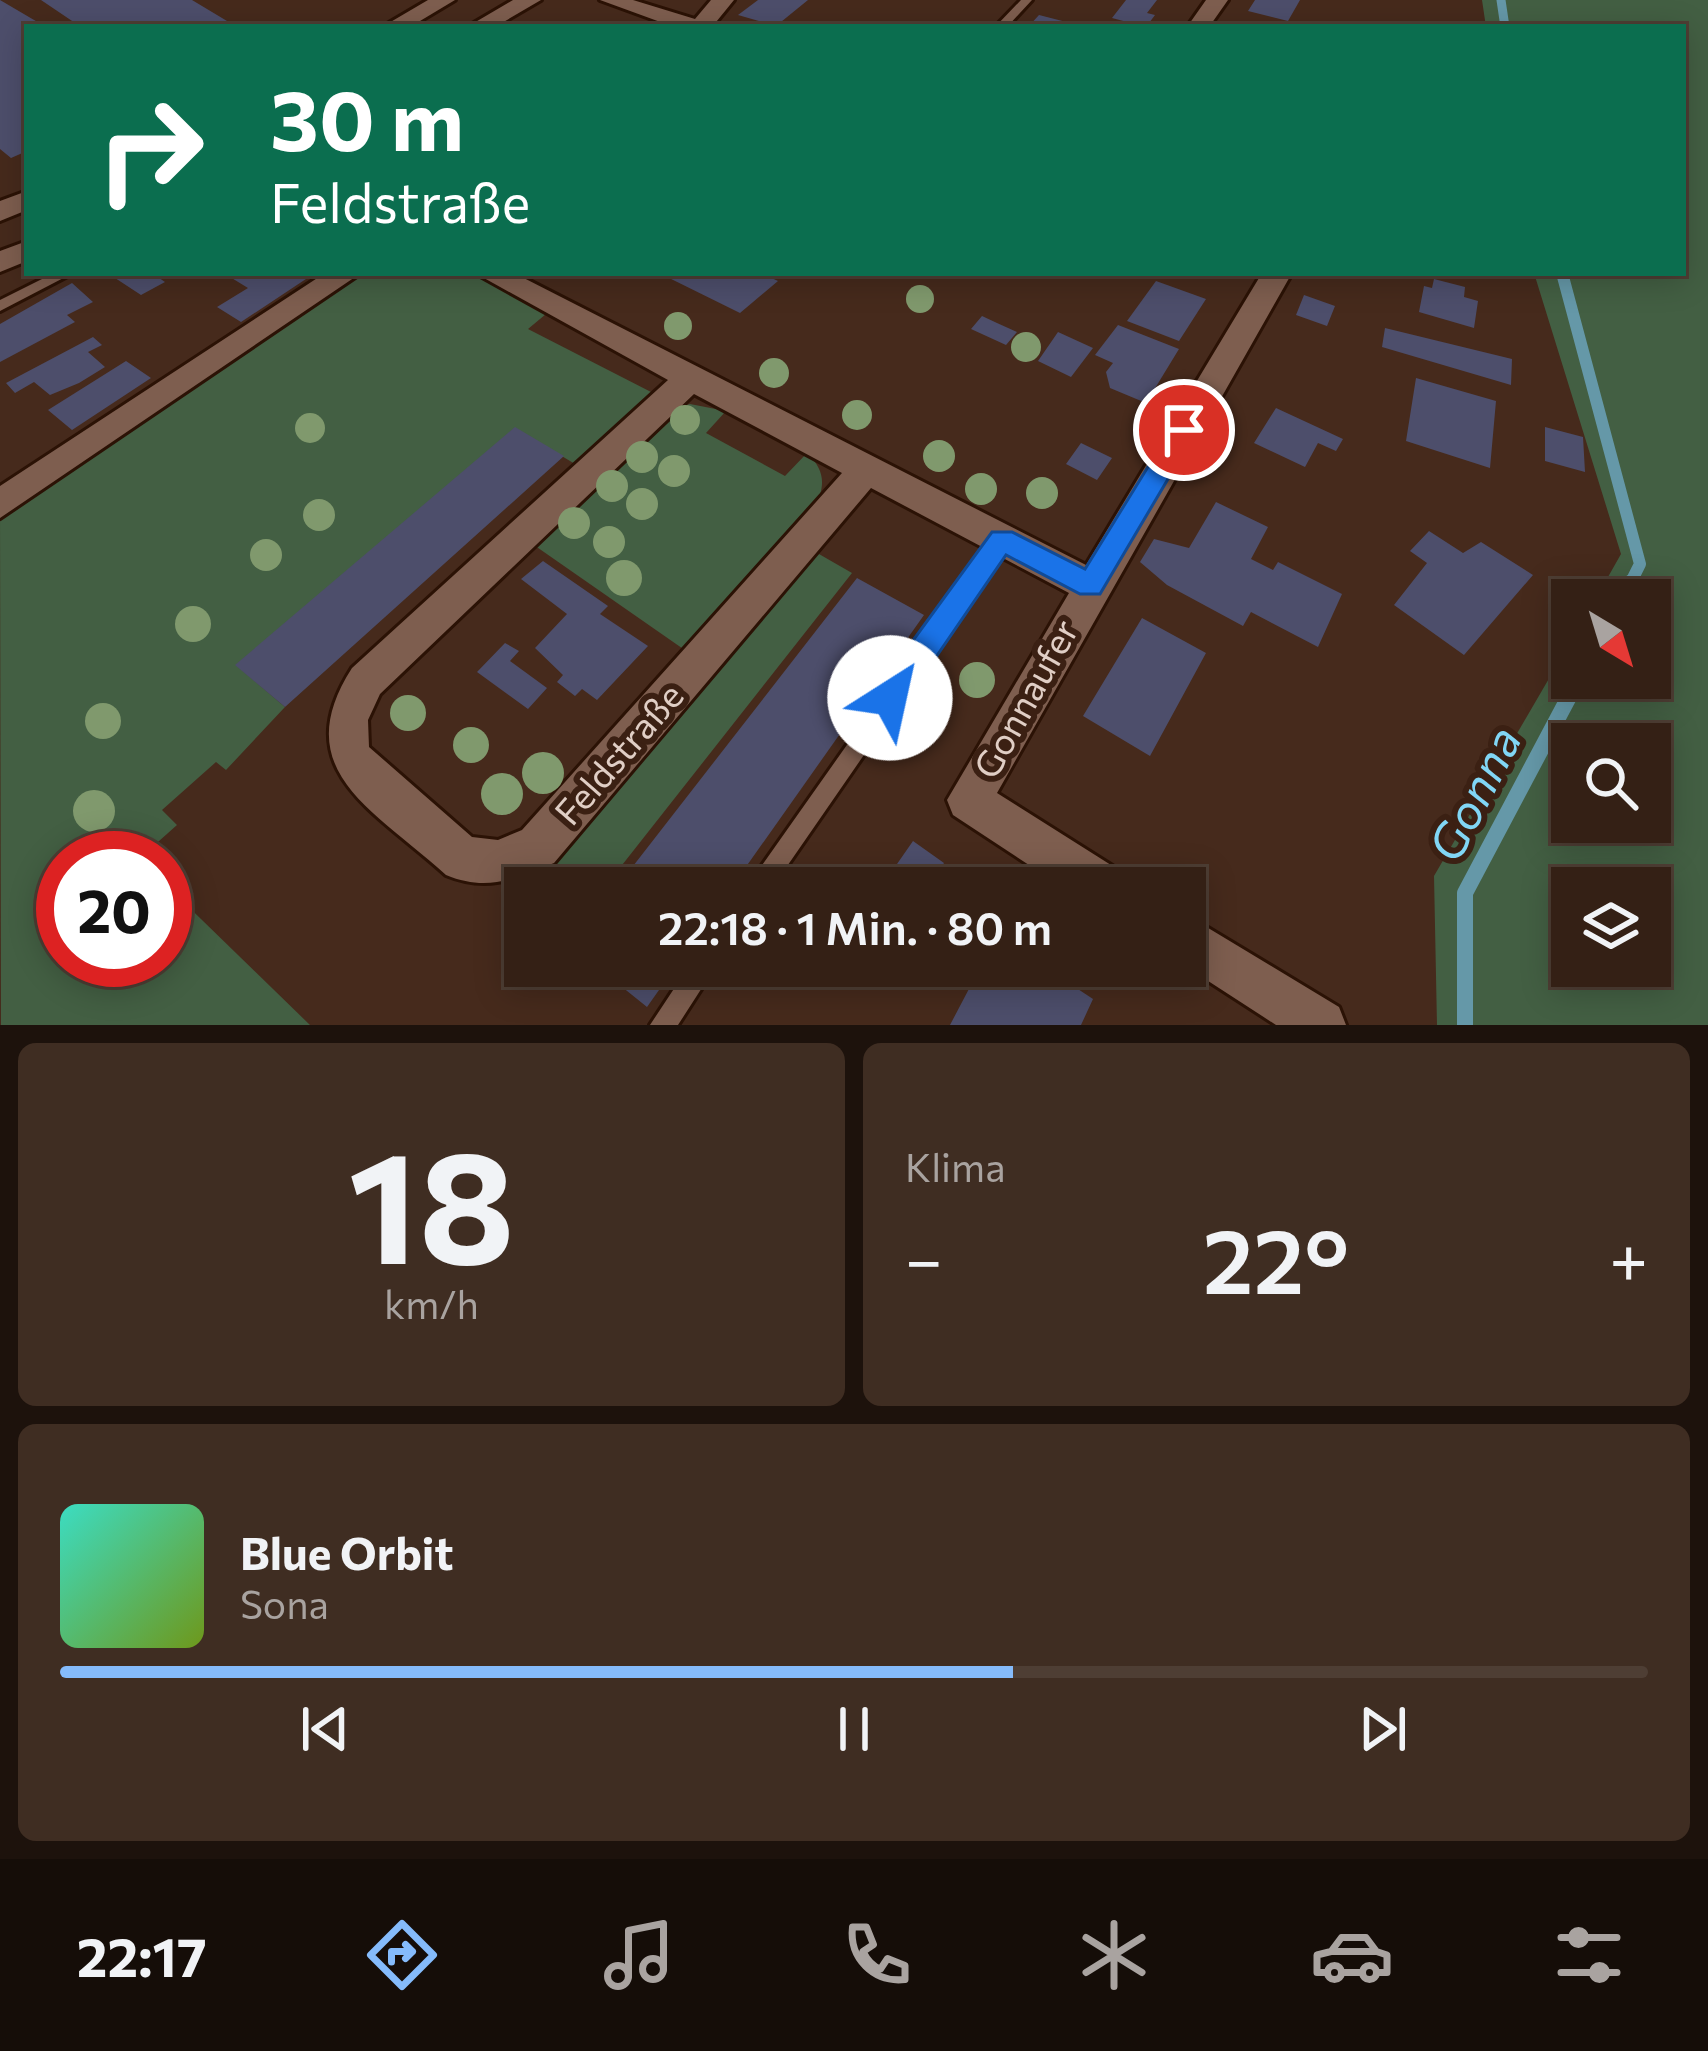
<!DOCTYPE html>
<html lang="de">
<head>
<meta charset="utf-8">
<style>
	body { margin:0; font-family:Commissioner,sans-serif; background:#3f2d22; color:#f1f3f6; height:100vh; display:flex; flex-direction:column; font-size:45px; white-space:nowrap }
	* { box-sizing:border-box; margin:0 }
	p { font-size:39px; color:#a9a3a0 }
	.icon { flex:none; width:66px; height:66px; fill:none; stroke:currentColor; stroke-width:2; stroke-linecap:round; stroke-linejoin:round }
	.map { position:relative; height:1025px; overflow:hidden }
	.details { display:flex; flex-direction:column; gap:18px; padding:18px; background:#1d120c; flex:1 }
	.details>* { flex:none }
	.top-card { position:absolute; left:24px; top:24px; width:1662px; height:252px; border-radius:0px; box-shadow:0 6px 30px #0003,0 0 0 3px #4e3e34; background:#0b6e4f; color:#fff; overflow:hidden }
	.needle { width:78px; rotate:142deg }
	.fabs { position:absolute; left:1551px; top:579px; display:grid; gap:24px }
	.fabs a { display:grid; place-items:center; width:120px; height:120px; border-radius:0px; background:#342015; box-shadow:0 6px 30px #0003,0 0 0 3px #4e3e34; font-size:60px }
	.speed { position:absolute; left:36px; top:831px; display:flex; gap:24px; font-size:60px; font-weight:700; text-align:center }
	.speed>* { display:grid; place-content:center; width:156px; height:156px; border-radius:50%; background:#342015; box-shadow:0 6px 30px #0003,0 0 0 3px #4e3e34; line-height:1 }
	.speed .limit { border:18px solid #d22; background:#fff; color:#111 }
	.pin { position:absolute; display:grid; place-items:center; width:102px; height:102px; color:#fff; margin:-51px; border:6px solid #fff; border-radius:50%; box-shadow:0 3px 12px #0007 }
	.me { position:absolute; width:132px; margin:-66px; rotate:35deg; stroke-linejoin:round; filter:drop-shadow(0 0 9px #0008) }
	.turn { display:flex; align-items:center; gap:42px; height:252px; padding:0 48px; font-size:54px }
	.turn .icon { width:156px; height:156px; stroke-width:2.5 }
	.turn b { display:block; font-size:84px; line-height:102px }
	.big { font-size:90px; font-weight:600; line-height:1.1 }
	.details .widget { flex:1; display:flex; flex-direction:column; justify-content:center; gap:18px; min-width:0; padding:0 42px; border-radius:18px; background:#3f2d22 }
	.details .dial { align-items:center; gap:0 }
	.dial b { font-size:156px; line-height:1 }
	.song { display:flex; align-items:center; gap:36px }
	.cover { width:144px; height:144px; border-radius:18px; background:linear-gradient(135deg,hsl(170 70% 55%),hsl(80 70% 35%)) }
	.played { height:12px; border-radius:6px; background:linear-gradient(90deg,#85bbfb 60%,#4e3e34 60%) }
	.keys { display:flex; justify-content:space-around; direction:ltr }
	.heat { display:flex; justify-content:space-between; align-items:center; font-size:66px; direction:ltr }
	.details .tiles { flex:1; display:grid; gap:18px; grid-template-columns:1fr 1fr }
	.widget:last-child { grid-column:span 2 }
	.trip { position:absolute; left:504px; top:867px; width:702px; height:120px; border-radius:0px; background:#342015; box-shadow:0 6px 30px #0003,0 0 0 3px #4e3e34; font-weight:600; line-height:120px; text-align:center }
	.tabs { display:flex; height:192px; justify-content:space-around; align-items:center; background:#150d08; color:#a9a3a0 }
	.tabs .icon { width:84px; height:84px }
	.tabs .on { color:#85bbfb }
	.tabs b { font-size:54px; color:#f1f3f6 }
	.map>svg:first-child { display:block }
	.green { fill:#435f43; fill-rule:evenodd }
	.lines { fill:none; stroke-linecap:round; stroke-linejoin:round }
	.stream-far2 { stroke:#6598a8; stroke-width:9 }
	.stream-far1 { stroke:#6598a8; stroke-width:12 }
	.stream { stroke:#6598a8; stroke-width:16 }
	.building { fill:#4d4e6b }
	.lane-casing { stroke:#2b1205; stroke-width:6 }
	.street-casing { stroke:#2b1205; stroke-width:6 }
	.secondary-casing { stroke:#2b1205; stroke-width:6 }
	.lane { fill:#7e5e4f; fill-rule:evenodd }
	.street { fill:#7e5e4f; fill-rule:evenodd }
	.secondary { fill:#7e5e4f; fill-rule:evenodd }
	.tree { fill:#80996d }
	.route { fill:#1a73e8; stroke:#114b97; stroke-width:3 }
	.labels { text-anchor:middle; stroke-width:12; stroke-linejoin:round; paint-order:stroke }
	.street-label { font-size:36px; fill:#e0cec5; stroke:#3b2013 }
	.near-water-label { font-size:48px; font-style:italic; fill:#81d6f5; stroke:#3b2013 }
</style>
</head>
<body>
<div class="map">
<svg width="1708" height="1025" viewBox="0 0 1708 1025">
	<rect width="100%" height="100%" fill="#462a1c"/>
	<path class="green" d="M1482,0h226v1025h-271l-3,-149 138,-237v39h78v-78h-55l26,-46 -87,-281h149v-246h-197zM1572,744h78v78h-78zM1572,888h78v78h-78z
		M357,273h115l74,41 -18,15 125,64 -73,74 -65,-39 -279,237 49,42 -59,63 -10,-8 -54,48 15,15 -37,33h-77v102h102v-76l145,141h-309l-1,-510z
		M690,404l36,7 -20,22 79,43 22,-23c20,19 18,35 6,58l-124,142 -158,-110 145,-135z
		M812,550l40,23 -248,315h-74z"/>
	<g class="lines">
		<path class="stream-far2" d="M1501,0l4,27"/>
		<path class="stream-far1" d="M1562,273l78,291 -11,22"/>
		<path class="stream" d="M1621,600l9,-17
			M1465,1025v-132l114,-215"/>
	</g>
	<path class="building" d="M0,0l46,27h-19v124l-16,7 -11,-9z
		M41,0h151l45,27h-156z
		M758,0h50l-32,26 -38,-11z
		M1126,0h31l-10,13 8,2 -9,12 -34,-9z
		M1255,0h45l-12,21 -40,-10z
		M1039,15l39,10v2h-50z
		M118,273h34l13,9 -24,13 -29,-19z
		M237,273h78l-74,49 -24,-15 31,-19 -18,-11z
		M659,273h102l17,8 -38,32z
		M1434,279l31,8 -1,10 14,4 -4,27 -55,-16 5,-26 8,2z
		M1156,281l50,18 -27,42 -52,-20z
		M72,283l21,19 -26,13 8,7 -75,40v-38z
		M1304,295l31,11 -8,20 -31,-11z
		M982,316l15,7 20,9 -11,13 -35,-16z
		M1118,325l61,24 -33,54 -36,-15 -4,-16 7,-9 -18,-8z
		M1385,328l127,31 -1,26 -129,-38z
		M1058,332l35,16 -22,29 -33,-16z
		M93,337l9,8 -14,7 17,15 -26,16 -29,12 -16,-13 -19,11 -9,-10z
		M126,361l25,17 -79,52 -24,-20z
		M1416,378l80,23 -6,67 -84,-27z
		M1276,408l67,31 -7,12 -18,-8 -13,24 -51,-24z
		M515,427l49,29 -279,251 -50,-42z
		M1545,427l38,10 2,35 -40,-11z
		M1081,443l31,15 -15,22 -31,-16z
		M1216,502l52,25 -17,32 22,11 5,-8 64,32 -24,53 -67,-35 -8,14 -76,-41 -27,-23 14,-23 35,9z
		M1429,531l34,22 18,-11 52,33 -69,80 -70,-50 33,-42 -17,-12z
		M543,561l65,45 -8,8 48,32 -51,54 -15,-11 -7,7 -18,-14 6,-7 -28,-27 32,-34 -46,-35z
		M857,578l67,37 -193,273h-115z
		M1142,618l64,35 -56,103 -67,-40z
		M505,643l14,8 -9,10 37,27 -19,21 -51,-37z
		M913,841l31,22 -15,24 -32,-23z
		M596,966h80l-29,41z
		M981,966h62l50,33 -12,26h-131z"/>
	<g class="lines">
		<defs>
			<path id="lane" d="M1021,0h11l-25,27h-12z
				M54,273h19l-73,38v-11z
				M1002,532l7,3 2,5 -2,5 -237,343h-26l249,-353z
				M689,966h27l-38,59h-28z"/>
			<path id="street" d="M428,0h27l-45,27h-28z
				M600,0h33l62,19 16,-19h23l-22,27h-38z
				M1206,0h22l-19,27h-22z
				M27,191v19l-27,11v-20z
				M325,273h36l-361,245v-32z
				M475,273h39l572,292 176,-292h30l-295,520 125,79 7,16h-65l-111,-73 -6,-15 122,-207 -198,-105 -317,375c-39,16 -67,29 -108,12 -71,-65 -160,-104 -94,-207l316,-288zM694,394l148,79 -320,357 -24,10 -26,-3 -103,-90 -1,-27 12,-26z
				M1185,914l154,93 7,18h-70l-91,-59z"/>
			<path id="secondary" d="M513,0h28l-46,27h-28z
				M27,241v20l-27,11v-21z"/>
		</defs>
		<use href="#lane" class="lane-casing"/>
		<use href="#street" class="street-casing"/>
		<use href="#secondary" class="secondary-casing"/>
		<use href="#lane" class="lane"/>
		<use href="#street" class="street"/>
		<use href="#secondary" class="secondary"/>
	</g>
	<g class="tree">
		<circle cx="920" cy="299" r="14"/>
		<circle cx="678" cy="326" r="14"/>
		<circle cx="1026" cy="347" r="15"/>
		<circle cx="774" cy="373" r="15"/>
		<circle cx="857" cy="415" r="15"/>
		<circle cx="685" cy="420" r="15"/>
		<circle cx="310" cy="428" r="15"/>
		<circle cx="939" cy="456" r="16"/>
		<circle cx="642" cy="457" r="16"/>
		<circle cx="674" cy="471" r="16"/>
		<circle cx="612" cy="486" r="16"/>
		<circle cx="981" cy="489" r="16"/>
		<circle cx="1042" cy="493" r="16"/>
		<circle cx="642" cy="504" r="16"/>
		<circle cx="319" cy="515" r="16"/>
		<circle cx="574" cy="523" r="16"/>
		<circle cx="609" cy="542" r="16"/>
		<circle cx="266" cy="555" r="16"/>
		<circle cx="624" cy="578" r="18"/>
		<circle cx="193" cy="624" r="18"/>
		<circle cx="977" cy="680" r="18"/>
		<circle cx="408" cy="713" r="18"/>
		<circle cx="103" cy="721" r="18"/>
		<circle cx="471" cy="745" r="18"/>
		<circle cx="543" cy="773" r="21"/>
		<circle cx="502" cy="794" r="21"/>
		<circle cx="94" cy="811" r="21"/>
	</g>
	<path class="route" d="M1184,420l13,10 -97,164h-20l-74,-39 -105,153 -11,4 -11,-4 -5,-10 5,-11 113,-155h20l73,37 90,-146z"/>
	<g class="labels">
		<g class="street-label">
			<text transform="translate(1026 699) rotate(-61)" y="13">Gonnaufer</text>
			<text transform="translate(619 754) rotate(-49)" y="13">Feldstraße</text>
		</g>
		<g class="near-water-label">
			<text transform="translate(1475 794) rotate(-63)" y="17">Gonna</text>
		</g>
	</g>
</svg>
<div class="fabs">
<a><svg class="needle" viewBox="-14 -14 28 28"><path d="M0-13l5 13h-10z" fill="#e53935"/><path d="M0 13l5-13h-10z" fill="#a9a3a0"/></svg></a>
<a><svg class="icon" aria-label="search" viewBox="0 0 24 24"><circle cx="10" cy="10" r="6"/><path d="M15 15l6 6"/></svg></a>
<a><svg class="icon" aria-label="layers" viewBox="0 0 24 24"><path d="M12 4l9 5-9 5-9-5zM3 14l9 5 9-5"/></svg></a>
</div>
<div class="speed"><div class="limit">20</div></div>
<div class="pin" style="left:1184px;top:430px;background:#d93025"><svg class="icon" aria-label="arrive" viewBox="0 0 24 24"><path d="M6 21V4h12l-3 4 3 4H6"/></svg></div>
<svg class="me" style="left:890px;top:698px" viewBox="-20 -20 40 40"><circle r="19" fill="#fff"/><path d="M0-13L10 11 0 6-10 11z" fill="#1a73e8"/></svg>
<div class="trip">22:18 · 1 Min. · 80 m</div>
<div class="top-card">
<div class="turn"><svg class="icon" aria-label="right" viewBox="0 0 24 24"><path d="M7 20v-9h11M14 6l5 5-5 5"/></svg><div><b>30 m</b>Feldstraße</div></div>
</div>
</div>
<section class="details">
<div class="tiles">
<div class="widget dial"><b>18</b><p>km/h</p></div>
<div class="widget"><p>Klima</p>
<div class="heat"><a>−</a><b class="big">22°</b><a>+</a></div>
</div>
<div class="widget">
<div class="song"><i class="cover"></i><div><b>Blue Orbit</b><p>Sona</p></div></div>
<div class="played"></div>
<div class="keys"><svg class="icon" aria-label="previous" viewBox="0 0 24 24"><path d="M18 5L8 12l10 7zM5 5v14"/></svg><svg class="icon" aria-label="pause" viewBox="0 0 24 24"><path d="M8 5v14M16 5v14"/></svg><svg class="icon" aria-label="next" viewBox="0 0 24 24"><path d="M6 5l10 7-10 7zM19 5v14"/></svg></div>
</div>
</div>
</section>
<nav class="tabs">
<b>22:17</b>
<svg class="icon on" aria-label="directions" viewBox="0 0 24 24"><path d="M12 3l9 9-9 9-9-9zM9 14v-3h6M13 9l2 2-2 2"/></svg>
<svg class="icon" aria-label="music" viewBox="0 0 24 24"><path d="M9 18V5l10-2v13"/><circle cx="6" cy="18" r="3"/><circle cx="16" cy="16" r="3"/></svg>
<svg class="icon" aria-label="phone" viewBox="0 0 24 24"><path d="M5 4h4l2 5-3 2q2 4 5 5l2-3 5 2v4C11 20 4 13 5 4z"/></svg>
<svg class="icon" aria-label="climate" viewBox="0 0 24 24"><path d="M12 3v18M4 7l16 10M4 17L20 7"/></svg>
<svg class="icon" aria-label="car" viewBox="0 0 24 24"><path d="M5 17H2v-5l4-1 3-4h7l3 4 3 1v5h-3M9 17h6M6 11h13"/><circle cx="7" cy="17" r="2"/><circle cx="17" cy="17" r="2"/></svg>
<svg class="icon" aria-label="filters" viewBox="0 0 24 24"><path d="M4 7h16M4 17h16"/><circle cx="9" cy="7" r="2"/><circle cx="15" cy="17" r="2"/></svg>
</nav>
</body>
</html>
